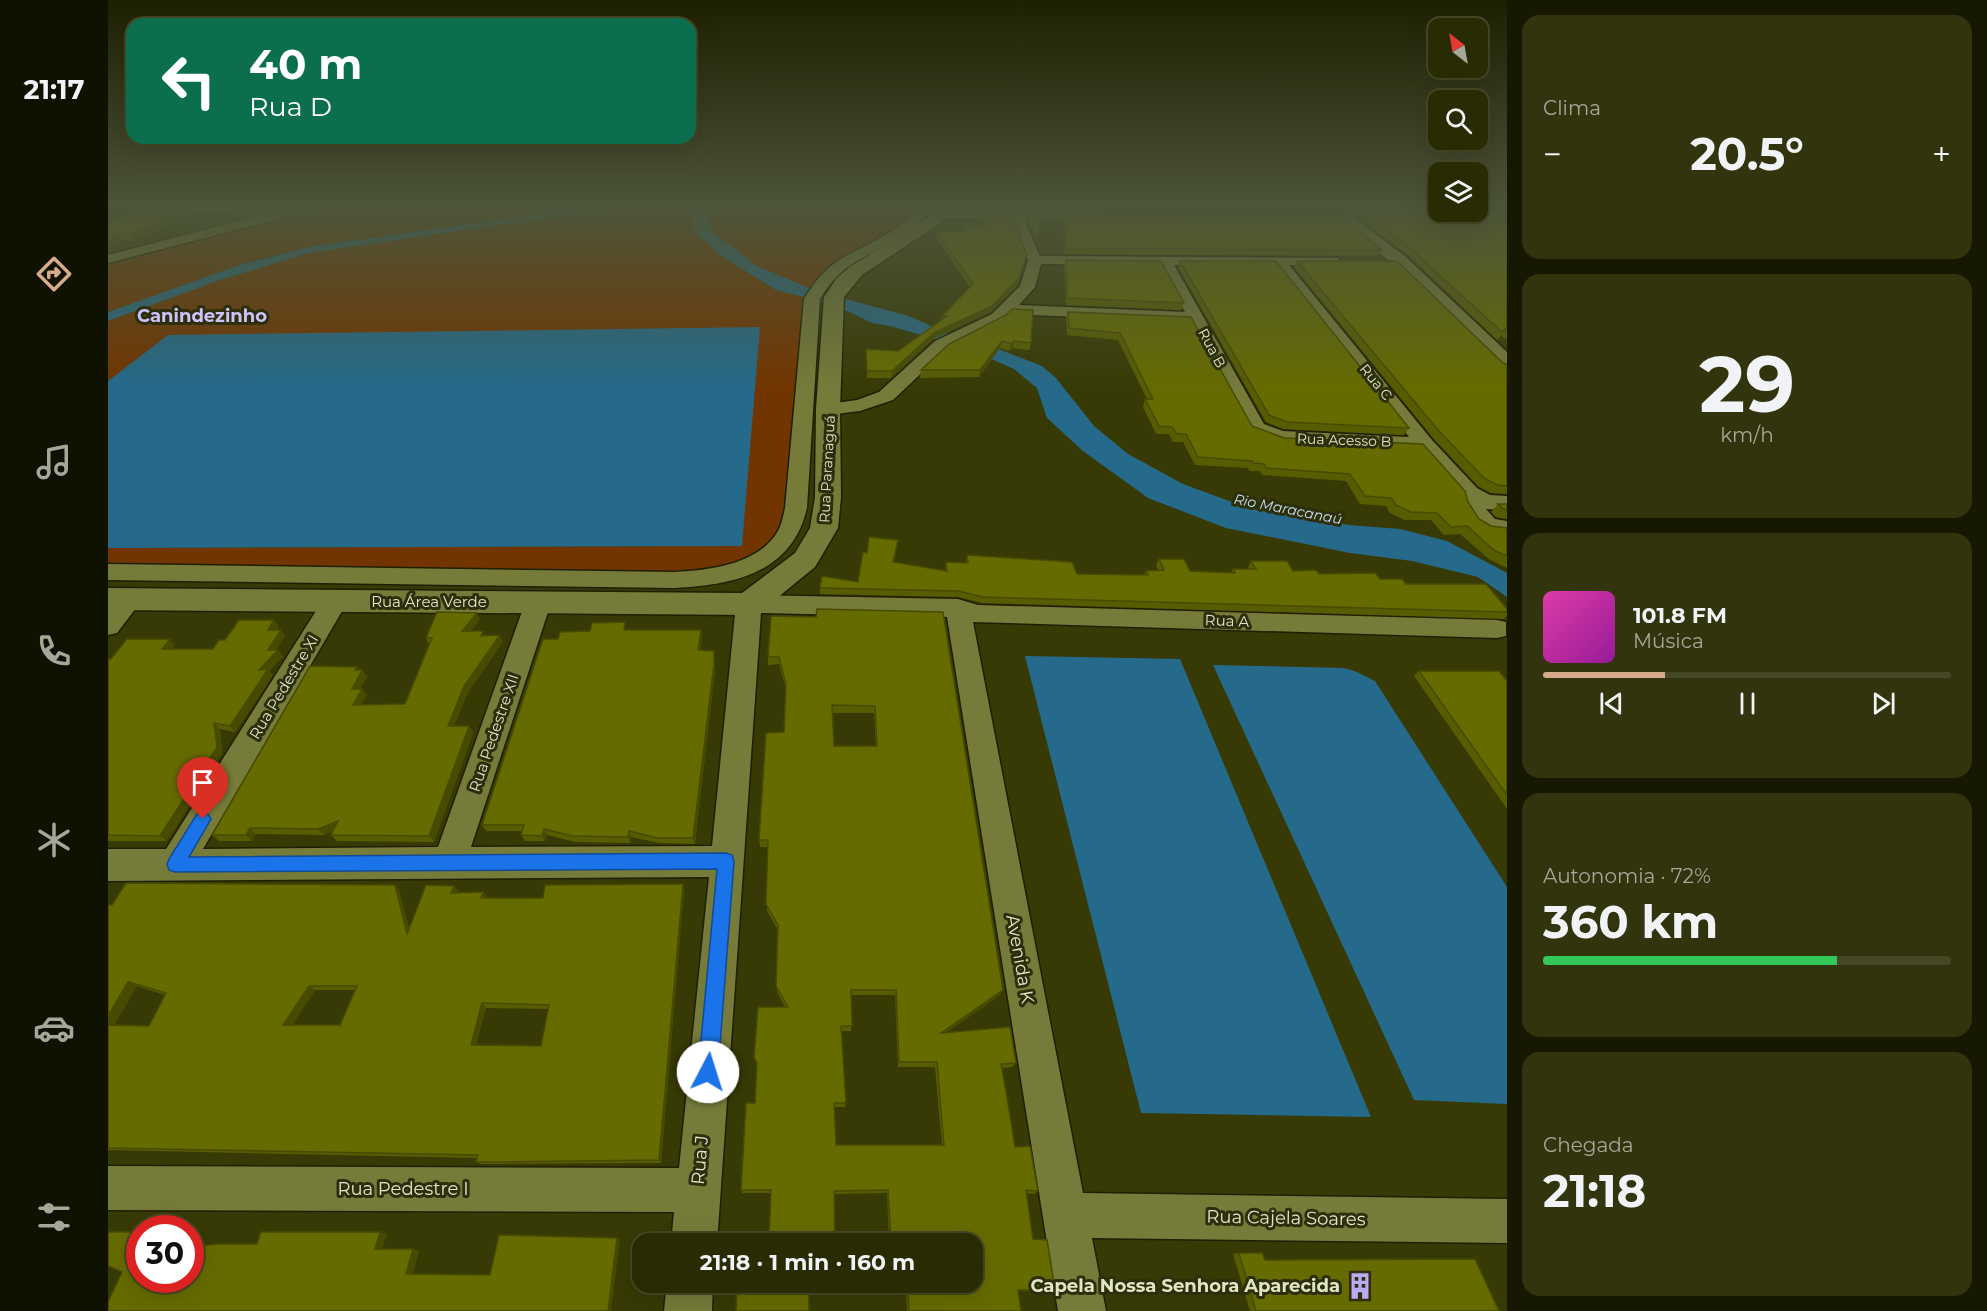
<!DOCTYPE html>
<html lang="pt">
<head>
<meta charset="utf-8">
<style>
	body { margin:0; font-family:Montserrat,sans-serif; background:#31340d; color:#f1f3f6; height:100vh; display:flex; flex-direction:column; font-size:22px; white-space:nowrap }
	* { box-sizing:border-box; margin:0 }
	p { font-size:20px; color:#a5a79a }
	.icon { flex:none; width:33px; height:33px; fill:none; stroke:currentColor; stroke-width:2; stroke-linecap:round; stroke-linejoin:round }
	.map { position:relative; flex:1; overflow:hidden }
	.drawer { display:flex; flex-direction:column; gap:15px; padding:15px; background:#171802; width:480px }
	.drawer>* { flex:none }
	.hud { position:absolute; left:18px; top:18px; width:570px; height:126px; border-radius:18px; box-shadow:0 6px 24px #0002,0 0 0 2px #454825; background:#0b6e4f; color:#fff; overflow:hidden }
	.needle { width:39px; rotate:329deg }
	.buttons { position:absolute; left:1320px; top:18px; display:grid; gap:12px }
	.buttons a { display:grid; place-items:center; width:60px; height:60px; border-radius:12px; background:#292c03; box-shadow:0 6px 24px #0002,0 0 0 2px #454825; font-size:30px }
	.speed { position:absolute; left:18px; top:1215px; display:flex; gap:12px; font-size:30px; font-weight:700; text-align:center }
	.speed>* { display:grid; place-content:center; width:78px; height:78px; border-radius:50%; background:#292c03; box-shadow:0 6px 24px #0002,0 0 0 2px #454825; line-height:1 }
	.speed .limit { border:9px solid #d22; background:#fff; color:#111 }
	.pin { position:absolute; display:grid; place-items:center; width:51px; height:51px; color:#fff; margin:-62px -26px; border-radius:50% 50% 50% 0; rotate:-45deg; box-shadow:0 0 6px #0007 }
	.pin .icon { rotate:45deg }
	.me { position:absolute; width:66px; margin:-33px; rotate:5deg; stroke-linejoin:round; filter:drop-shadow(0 0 4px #0008) }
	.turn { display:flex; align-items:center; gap:21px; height:126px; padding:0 24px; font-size:27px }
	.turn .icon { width:78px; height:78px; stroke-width:2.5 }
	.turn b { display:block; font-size:42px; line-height:51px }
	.big { font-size:45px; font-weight:700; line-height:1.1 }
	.drawer .card { flex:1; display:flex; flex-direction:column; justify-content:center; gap:9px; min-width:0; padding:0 21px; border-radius:18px; background:#31340d }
	.drawer .dial { align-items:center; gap:0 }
	.dial b { font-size:78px; line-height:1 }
	.song { display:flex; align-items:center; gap:18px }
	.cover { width:72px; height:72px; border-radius:9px; background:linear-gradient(135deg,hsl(320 70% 55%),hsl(300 70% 35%)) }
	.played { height:6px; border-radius:3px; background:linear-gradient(90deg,#d6ab8b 30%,#454825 30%) }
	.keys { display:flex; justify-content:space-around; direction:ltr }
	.heat { display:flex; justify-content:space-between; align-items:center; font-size:33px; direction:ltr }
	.charge { height:9px; border-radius:4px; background:linear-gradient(90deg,#34c759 72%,#454825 0) }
	.trip { position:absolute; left:524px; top:1233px; width:351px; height:60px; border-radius:18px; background:#292c03; box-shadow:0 6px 24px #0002,0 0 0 2px #454825; font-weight:700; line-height:60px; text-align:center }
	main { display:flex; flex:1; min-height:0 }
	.menu { display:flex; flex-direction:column; width:108px; justify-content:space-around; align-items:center; background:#101201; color:#a5a79a }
	.menu .icon { width:42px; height:42px }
	.menu .on { color:#d6ab8b }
	.menu b { font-size:27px; color:#f1f3f6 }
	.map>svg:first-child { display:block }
	.green { fill:#723500 }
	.water { fill:#256a8b }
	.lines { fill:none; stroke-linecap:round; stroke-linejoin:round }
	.street-casing { stroke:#1e2000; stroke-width:3 }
	.secondary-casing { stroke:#1e2000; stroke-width:3 }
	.street { fill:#767b3a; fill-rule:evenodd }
	.secondary { fill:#767b3a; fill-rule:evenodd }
	.wall { fill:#585c00; fill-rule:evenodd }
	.shaded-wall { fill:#474b00 }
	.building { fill:#666b00; stroke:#474b00; stroke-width:1.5; fill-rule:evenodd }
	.route { fill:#1a73e8; stroke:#114b97; stroke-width:1.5 }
	.labels { text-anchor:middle; stroke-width:6; stroke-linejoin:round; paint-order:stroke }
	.far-street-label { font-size:14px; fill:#e0e5c3; stroke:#2d2f0c }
	.far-water-label { font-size:14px; font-style:italic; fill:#c7e1f0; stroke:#2d2f0c }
	.street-label { font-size:15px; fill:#e0e5c3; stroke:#2d2f0c }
	.far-district-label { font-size:18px; font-weight:bold; fill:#cdc2fb; stroke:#2d2f0c }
	.near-street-label { font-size:18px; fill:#e0e5c3; stroke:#2d2f0c }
	.near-poi-label { font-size:18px; font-weight:bold; fill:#e0e5c3; stroke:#2d2f0c; text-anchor:end }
</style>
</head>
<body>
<main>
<nav class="menu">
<b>21:17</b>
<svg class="icon on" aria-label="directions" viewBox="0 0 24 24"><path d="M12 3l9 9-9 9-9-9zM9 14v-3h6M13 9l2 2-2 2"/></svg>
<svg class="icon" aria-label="music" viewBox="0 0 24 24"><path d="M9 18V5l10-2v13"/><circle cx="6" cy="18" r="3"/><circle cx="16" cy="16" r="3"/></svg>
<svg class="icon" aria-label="phone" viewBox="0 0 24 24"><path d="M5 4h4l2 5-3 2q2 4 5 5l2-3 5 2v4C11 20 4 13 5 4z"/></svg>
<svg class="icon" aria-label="climate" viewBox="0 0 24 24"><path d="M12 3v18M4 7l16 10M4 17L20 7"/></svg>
<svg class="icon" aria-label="car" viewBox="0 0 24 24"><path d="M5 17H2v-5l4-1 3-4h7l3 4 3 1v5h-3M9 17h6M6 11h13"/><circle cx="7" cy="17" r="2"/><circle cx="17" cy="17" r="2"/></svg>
<svg class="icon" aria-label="filters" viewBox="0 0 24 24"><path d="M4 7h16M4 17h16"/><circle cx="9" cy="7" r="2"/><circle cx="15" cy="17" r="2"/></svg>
</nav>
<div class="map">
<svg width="1399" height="1311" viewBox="0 0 1399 1311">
	<rect width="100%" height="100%" fill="#373a04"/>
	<path class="green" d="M200,207h279l-105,14 -205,33 -38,11 -131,47v-53z
		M514,207h67l3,3 1,20 27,25 42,27 14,8 36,9 -16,209 -18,39 -59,29 -611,-4v-24l634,-2 -574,-211 -60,46v-60l109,-40 92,-28z
		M597,207h218l-107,84 -59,-25 -13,-8 -33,-28z"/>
	<path class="water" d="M479,207h35l-313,46 -92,28 -109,40v-9l131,-47 74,-19z
		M581,207l17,1 5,22 46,36 59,25 93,25 44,20 -11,5 -52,-15 -18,-3 -22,-11 -38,-13 -36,-9 -56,-35 -27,-25 -1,-20z
		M652,327l-18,219 -634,2v-167l60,-46z
		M861,341l32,9 41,16 14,12 38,48 34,28 55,30 68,25 98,16 51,4 47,12 60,32v24l-29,-20 -66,-16 -62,-8 -124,-25 -78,-30 -65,-47 -36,-33 -10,-30 -23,-19 -25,-11z
		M917,656l155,3 191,458 -230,-4z
		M1105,665l131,3 13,4 18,9 132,206v217l-93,-4z"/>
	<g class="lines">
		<defs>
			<path id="street" d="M58,207h89l6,4 -6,4 -83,-4z
				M183,207h23l-1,3 -205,53v-8z
				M809,207h12c-15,32 -59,42 -85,63 -11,9 -17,18 -24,29l-13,209c-15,65 -73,77 -132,80l-567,-8v-16l567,8c35,-2 83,-7 103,-41 4,-7 5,-15 7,-23l19,-209c9,-14 17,-26 31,-36 22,-16 69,-31 82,-56z
				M898,207h12l2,4 80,1 7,4 -7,4 -76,-1 16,37 298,2 2,3 -2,3 -5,1h-44l143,175 45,48 13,7 17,1v14l-21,-1 9,10 12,2v14l-22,-3 -11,-7 -10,-16 -3,-11 -42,-48 -139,-7 -31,-11 -59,-110 -180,-8 -6,6 -57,29 -54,51 -33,11 -32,4 -7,-2 -3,-4 3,-4 36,-5 22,-8 56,-51 57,-27 28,-28 8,-26 -17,-41 -72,-1 -7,-4 7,-4 68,1zM933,264l119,1 25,47 -166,-7 16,-18zM1066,265h100l135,172 -126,-6 -19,-7z
				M22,590l9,3 4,6 -26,34 -9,2v-27l13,-15z
				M227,592l9,3 4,6 -145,248 235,-2 87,-244 4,-6 9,-3 9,3 4,6 -80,244 241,-1 24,-242 4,-6 9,-3 209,4 20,6 519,15 9,2v14l-9,2 -524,-16 110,571 424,6v44l-415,-5 14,73h-48l-111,-694 -186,-4 -44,631h-46l3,-32 -566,-2v-44l571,2 30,-291 -601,4v-32h58l160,-254z
				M559,1282h46l-1,29h-48z"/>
			<path id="secondary" d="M824,207h16l-6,15 -80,53 -18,22 -4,112 1,88 -3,31 -23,39 -55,45 -11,3 -641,-5v-22l634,5 53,-40 15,-25 5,-31 1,-88 8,-112 13,-19 13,-11 79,-50z
				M1239,211l6,2 2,5 51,39 101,95v19l-8,-2 -105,-104 -53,-42 -2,-7z"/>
		</defs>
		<use href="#street" class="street-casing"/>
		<use href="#secondary" class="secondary-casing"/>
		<use href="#street" class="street"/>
		<use href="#secondary" class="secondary"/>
	</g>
	<path class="wall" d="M913,207h417l54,4 15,9v120l-6,-4 -4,4 -89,-85 -51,-38 -3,-6 -6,-2 -5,2z
		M1396,207h3v7l-5,-4z
		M80,208l4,6 -58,27 -11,-1 -15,11v-28z
		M875,214l44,40 -9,31 -27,27 -58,27 -42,39h-24l-1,-29 32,2 43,-31 1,-4 28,-29 -34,-50v-6h28l1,-4h19l-2,-7z
		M956,215l318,35 -3,6 -315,-2 -1,-34z
		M920,216l10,22 -1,5 -10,-23z
		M958,260l118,43 -3,7 -115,-5 -2,-39z
		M1072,261l229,167 -5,7 -121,-6 -17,-7 -88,-155z
		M1189,261l206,102 4,1v130l-16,-1 -13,-7 -44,-47 -140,-172z
		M960,312l123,5 61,109 216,76 11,17 12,7 16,2v40l-18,-9 -29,-25 -16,1 -13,-15h-26l-15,-7 -4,-7 -26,-2 -14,-23 -84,-6 -2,-4h-11l-1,-3 -53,-3 -12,-23h-10l-4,-8h-13l-13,-27 2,-8h2l-29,-59 -51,-5 -1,-16z
		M898,315l25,28 -2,7 -16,-2 -4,3 -9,-3 -21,29 -59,1 1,-8z
		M1390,504h9v15l-11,-2 -5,-5z
		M789,546l-3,16 51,9 1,-9 20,1 1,-8 110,19 67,1 2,-4 12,-1 -2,-5 3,-6 31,12 41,2 2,-4h16l-1,-1 3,-7 42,10 26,3 61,5 26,5 101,25v7l-3,3 -522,-16 -24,-6 -138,-3v-6l38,-6 9,-29z
		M835,612l57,383 -53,37 69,31 -4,4 -10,1 13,79 23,44 -4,3 -8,-1 7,46 22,50 -5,2h-32l3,20h-114l-1,-16 -40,-13h106l-203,-43 2,-46h-29l-1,-3 14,-87 2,-37 -3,-9 31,-50 -8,-15 1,-62 -11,-19 1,-64h-8l-1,-7 25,-108 2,-43 -7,-25 -11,1v-8l48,-40zM725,713h41l2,33h-42zM743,995h44l3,72h37l7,78h-106l-2,-38h11l1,-4 -5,-72h10zM779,1193l2,47 -54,-1 -1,-45z
		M372,619l-9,12 32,11 -35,50 -14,34h15l4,7 -39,109 -97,-1 -6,-6 2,-4 -9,4 -68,-1 -4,7h-33l-7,-6 145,-168 3,3h2l5,7 -7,12h2l5,6 -6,10 44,-1 24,-60 -3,-6z
		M171,627l-3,3h5l4,7 -9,13 7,6 -14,15 4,4 -38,57 -15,-3 2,24 -55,88h-59v-182l67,-14 -3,4h41l12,-9z
		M519,629v1l75,6 -2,15h14l1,19 -20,174 -36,-1 -28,-6 -1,6 -55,-1 -28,-7 -2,6h-20l-4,-6 2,-4h-37l-4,-6 76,-186 32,-8z
		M1311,671l88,10v128l-93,-133z
		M287,885l4,5 10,38 45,-42 4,5 -1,2 26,-1 4,6h56l141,-9 -23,274 -180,1 -5,-2 1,-4 -369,-8v-245zM29,986l28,9 -16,31 -35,-1zM207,990h40l-15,35h-48zM378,1008l63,1 -8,37 -65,-1z
		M1131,1253l26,7 234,51h-249l-17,-57z
		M629,1282l125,8 -1,1h-52z"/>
	<path class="shaded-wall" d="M8,207h18l-26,11v-8z
		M80,208l4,6 -58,27 -3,-7z
		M11,234l4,6 -15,11v-10z
		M919,254l-9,31 -27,27 -58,27 -42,39 1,-7 42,-38z
		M894,341l-2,7 -21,29 1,-7z
		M906,341l-1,7 -4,3 2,-7z
		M369,613l3,6 -14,19 -4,-7z
		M166,620l5,7 -7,9 -4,-6z
		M173,630l4,7 -13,19 -4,-6z
		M593,630l1,6 -3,21 -1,-7z
		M392,635l3,7 -35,50 -17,40 -3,-6 16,-40z
		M62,639l5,6 -7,10 -6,-6z
		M170,650l5,6 -14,15 4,4 -38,57 -5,-6 29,-56z
		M606,651l1,19 -20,174 -2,-6z
		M249,667l4,5 1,-2 5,7 -11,19 -4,-7 3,-19z
		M254,689l5,6 -9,17 -5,-7z
		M106,723l6,6 2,24 -55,88 -7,-5z
		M361,726l4,7 -39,109 -5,-6z
		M230,821l5,6 -19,8 -6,-6z
		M142,828l6,6 -4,7 -6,-6z
		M436,829l3,6 -2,6 -3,-5z
		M521,831l2,6 -1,6 -2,-6z
		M575,884l1,5 -23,274 -2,-3z
		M287,885l4,5 13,48 -5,-4z
		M346,886l4,5 -3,7 -4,-5z
		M375,892l4,5 -2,7 -4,-6z
		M20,982l9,4 -26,44 -3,-2v-12z
		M201,986l6,4 -25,39 -7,-4z
		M895,990l-3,5 -61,42 2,-4z
		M374,1003l4,5 -11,41 -4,-4z
		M272,1232l7,2 -5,16 -7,-1z
		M509,1238l3,1 -9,72h-3z
		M305,1249l6,2 -6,24 -7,-1z"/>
	<path class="building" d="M0,207h8l-8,3z
		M38,207l42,1 -57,26h-12l-11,7v-18z
		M1250,207h80v5h40v-5h12l2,4 15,9v109l-1,-1 -4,4 -91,-83 -51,-39z
		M875,214h27l17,40 -8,24 -27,28 -58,27 -42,38h-25l-1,-22 32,2 49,-35h-5l31,-32 -37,-53h31l-2,-4h23z
		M956,215l277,1 41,34 -317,-2z
		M920,216h11l-1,22z
		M958,260l95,1 23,42 -117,-5z
		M1072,261h96l133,167 -122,-6 -18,-7z
		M1189,261h100l106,102 4,1v122l-10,-1 -13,-7 -45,-47z
		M904,309l21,1 -2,33 -17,-2 -3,3 -9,-3 -22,29h-59l28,-26 57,-29z
		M960,312l123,5 61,109 32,12 139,6 42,47 3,11 11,17 12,7 16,2v28l-12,-5 -28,-25 -16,1 -14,-14 -26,-1 -15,-7 -5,-7 -26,-2 -15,-22 -84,-6 -2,-4 -11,-1 -1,-2 -54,-4 -12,-23h-9l-5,-7 -13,-1 -14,-27h8l-33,-66 -51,-5z
		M1390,504h9v6l-4,-1z
		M761,537l29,3 -5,22 54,9 -1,-9 22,1 -1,-8 105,7 5,12 71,1 -2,-4 18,-1 -5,-11h25l6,12 45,2 -2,-4h23l-5,-8h36l6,10 23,-1 3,4 56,-1 5,6h22l4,5h80l21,25v3l-524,-15 -24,-6 -139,-3 2,-12 36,6 5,-30 4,1z
		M709,609l126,3 60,378 -62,43 69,-6 6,36 -15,1 7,39 7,44 15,-1 8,45 -12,-1 7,49 14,1 8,49 -37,1 3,21h-112l-1,-17 -37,-12h101v-38h-233v-5h30l2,-49h-30l5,-87h9l2,-40 -3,-6 4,-50h30l-12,-21 2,-61 -12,-21 2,-64h-9l7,-107 18,-1 2,-48 -7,-27h-11l3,-41 45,1zM724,705l43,1 2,40h-43zM743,990h45l3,72h38l7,83h-108l-2,-42h12l-5,-77h11zM780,1190l3,50 -56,-1 -1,-48z
		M329,612l40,1 -15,18h21l-2,5 19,-1 -36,51 -16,40h21l-40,110 -98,-1 7,-14 -20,8 -68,-1 -4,7h-34l98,-169 47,1 -2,3h7l-10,19h10l-9,16 52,-1 27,-66h-6z
		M131,620h35l-6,10h13l-13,20h10l-19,20 9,-1 -38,57 -16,-3 3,24 -57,89 -52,-1v-176h3l16,-20h43l-8,10h51l6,-9h6z
		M517,622l-1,8h77l-3,20 16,1v13l-21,174h-36l-28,-7 -1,6 -56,-1 -28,-7 -2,7 -21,-1 3,-10h-42l61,-186h15l2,-7 30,-1 2,-8z
		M1311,671h80l8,10v114z
		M18,883l269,2 12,49 19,-49 28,1 -3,7 32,-1 -2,6h62l2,-13 138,-1 -24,276 -183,2 2,-7 -370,-7v-123l41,1 17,-33 -38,-11 -20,34v-111h4zM201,986h48l-17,39h-57zM374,1003l67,2 -8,41 -70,-1z
		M0,1232h32v48h50v-33l28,-3h39l4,-12h119l-5,17h38l-7,25 84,1 9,-40 118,3 -9,73h-500v-9l14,-30 -14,-6z
		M1131,1253h23l3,7 210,-1 24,52h-243z
		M629,1282h125v8h-53v21h-73z"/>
	<linearGradient id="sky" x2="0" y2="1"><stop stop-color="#1e2002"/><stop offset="0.53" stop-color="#4d553a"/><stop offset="1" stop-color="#4d553a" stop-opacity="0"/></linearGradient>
	<rect width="1399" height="391" fill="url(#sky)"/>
	<path class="route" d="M95,812l5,2 3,5 -22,38 537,-4 6,2 2,6 -16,211 -3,8 -7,3 -7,-3 -3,-8 19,-203 -542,3 -6,-2 -2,-6 2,-5 28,-45z"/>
	<defs>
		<symbol id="building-bare" viewBox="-9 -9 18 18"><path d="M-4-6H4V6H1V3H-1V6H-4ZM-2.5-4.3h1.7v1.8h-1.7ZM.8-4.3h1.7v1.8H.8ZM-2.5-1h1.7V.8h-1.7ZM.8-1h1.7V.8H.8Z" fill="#baaaf6" stroke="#2d2f0c" stroke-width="2.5" paint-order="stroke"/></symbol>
	</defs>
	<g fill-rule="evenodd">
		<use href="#building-bare" x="1233" y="1267" width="38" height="38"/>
	</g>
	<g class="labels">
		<g class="far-street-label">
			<text transform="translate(1104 348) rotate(62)" y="5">Rua B</text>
			<text transform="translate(1268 382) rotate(51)" y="5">Rua C</text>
			<text transform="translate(1236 440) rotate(2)" y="5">Rua Acesso B</text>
			<text transform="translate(719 469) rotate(-87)" y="5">Rua Paranaguá</text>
		</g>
		<g class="far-water-label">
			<text transform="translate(1180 509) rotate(11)" y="5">Rio Maracanaú</text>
		</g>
		<g class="street-label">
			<text x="321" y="607">Rua Área Verde</text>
			<text transform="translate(1119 621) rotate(2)" y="5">Rua A</text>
			<text transform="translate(176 687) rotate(-59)" y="5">Rua Pedestre XI</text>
			<text transform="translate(386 733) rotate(-71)" y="5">Rua Pedestre XII</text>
		</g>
		<g class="far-district-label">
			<text x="94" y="322">Canindezinho</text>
		</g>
		<g class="near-street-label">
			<text transform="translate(912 959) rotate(80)" y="6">Avenida K</text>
			<text transform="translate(592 1160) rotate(-85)" y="6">Rua J</text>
			<text x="295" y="1195">Rua Pedestre I</text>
			<text transform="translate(1178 1218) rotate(1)" y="6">Rua Cajela Soares</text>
		</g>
		<g class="near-poi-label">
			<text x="1232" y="1292">Capela Nossa Senhora Aparecida</text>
		</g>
	</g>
</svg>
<div class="buttons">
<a><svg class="needle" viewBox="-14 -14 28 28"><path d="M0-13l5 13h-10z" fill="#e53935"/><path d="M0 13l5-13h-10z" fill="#a5a79a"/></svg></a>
<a><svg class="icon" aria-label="search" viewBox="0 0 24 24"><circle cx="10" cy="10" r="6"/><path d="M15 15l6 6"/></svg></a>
<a><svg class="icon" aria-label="layers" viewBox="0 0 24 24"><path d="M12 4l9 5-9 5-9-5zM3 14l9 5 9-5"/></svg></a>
</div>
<div class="speed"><div class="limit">30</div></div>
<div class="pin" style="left:95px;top:819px;background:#d93025"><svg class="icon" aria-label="arrive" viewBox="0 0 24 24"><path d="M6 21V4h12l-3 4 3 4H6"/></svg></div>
<svg class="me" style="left:600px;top:1072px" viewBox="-20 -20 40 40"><circle r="19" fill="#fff"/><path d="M0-13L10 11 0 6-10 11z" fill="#1a73e8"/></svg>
<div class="trip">21:18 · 1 min · 160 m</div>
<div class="hud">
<div class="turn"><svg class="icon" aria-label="left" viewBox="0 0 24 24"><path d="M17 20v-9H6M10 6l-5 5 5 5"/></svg><div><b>40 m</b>Rua D</div></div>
</div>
</div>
<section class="drawer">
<div class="card"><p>Clima</p>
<div class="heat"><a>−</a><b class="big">20.5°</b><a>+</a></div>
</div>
<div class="card dial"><b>29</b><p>km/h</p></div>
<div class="card">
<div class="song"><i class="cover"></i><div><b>101.8 FM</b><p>Música</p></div></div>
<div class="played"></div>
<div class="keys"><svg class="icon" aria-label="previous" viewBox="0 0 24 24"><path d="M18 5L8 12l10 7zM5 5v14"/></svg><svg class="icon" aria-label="pause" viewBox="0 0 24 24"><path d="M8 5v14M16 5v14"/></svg><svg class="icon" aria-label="next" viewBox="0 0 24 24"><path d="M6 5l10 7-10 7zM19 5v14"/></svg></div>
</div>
<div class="card"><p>Autonomia · 72%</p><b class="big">360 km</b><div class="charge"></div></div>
<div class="card"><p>Chegada</p><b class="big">21:18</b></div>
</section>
</main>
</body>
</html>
